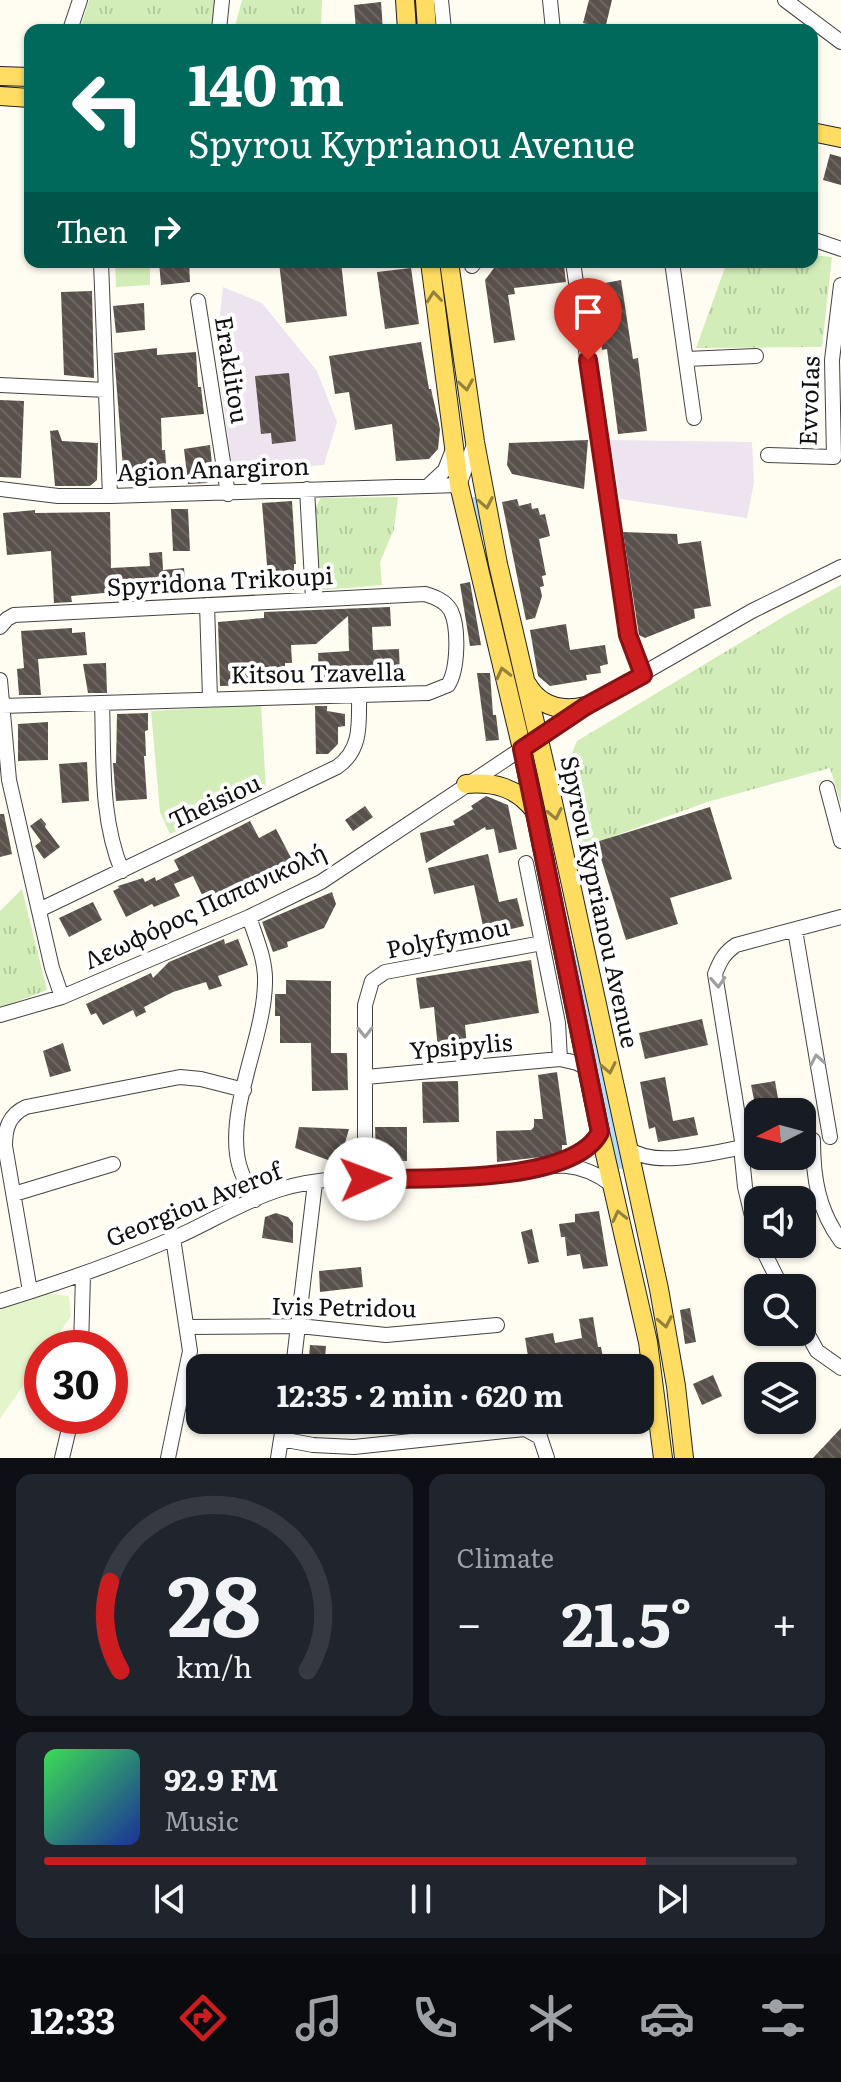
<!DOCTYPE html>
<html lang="en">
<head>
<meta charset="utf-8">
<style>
	body { margin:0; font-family:Literata,serif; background:#20242c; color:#f1f3f6; height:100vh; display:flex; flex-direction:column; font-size:30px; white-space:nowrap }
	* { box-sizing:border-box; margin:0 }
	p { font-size:26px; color:#9ea1a6 }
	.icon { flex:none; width:44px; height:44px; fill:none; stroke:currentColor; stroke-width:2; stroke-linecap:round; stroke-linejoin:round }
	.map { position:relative; height:1458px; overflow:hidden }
	.panel { display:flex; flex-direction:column; gap:16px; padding:16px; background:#0d0f14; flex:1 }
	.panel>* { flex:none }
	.top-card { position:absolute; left:24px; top:24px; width:794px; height:244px; border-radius:16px; box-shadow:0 2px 6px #0004; background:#00695c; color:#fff; overflow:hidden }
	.needle { width:52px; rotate:264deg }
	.buttons { position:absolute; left:744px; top:1098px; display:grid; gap:16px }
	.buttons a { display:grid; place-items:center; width:72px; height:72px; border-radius:16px; background:#171b24; box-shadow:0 2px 6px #0004; font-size:40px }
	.speed { position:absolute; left:24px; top:1330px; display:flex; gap:16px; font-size:40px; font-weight:700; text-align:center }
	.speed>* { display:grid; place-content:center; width:104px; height:104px; border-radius:50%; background:#171b24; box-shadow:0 2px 6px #0004; line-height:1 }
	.speed .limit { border:12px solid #d22; background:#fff; color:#111 }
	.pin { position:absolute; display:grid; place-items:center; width:68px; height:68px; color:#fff; margin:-82px -34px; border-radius:50% 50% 50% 0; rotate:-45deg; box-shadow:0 0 8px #0007 }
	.pin .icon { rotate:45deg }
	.me { position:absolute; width:88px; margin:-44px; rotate:88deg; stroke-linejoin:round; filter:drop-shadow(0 0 6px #0008) }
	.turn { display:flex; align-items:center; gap:28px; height:168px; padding:0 32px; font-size:36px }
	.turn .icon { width:104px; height:104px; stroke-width:2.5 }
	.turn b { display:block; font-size:56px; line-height:68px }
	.then { display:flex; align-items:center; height:76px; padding:0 32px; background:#0003; gap:16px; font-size:30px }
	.big { font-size:60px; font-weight:700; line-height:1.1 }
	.panel .widget { flex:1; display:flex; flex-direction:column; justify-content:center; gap:12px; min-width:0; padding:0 28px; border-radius:16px; background:#20242c }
	.panel .dial { align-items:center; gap:0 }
	.dial svg { height:208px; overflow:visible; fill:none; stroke:#363941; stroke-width:7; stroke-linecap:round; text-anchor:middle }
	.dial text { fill:#f1f3f6; stroke:none }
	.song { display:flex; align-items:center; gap:24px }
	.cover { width:96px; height:96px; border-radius:12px; background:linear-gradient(135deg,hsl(130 70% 55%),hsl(230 70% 35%)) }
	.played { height:8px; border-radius:4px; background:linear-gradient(90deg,#cc1c20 80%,#363941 80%) }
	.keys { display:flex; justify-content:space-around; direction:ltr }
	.heat { display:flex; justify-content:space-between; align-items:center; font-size:44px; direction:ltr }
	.panel .tiles { flex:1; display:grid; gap:16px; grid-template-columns:1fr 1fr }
	.widget:last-child { grid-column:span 2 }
	.trip { position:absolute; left:186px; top:1354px; width:468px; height:80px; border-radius:16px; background:#171b24; box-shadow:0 2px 6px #0004; font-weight:700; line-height:80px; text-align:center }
	.menu { display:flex; height:128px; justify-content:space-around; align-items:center; background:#090b0e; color:#9ea1a6 }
	.menu .icon { width:56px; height:56px }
	.menu .active { color:#cc1c20 }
	.menu b { font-size:36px; color:#f1f3f6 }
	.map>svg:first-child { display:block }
	.industrial { fill:#eee4ef }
	.grass { fill:url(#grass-tufts) }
	.park { fill:#d2edb8 }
	.pitch { fill:#e4f4cb }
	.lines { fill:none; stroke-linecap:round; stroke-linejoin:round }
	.river { stroke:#b3defb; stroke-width:20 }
	.building { fill:url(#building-back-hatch) }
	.minor-casing { stroke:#434343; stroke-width:16 }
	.major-casing { stroke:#212121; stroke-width:20 }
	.minor { stroke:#fff; stroke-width:14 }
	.major { stroke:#ffdd62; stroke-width:18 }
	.oneway { stroke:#93813d }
	.oneway2 { stroke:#9f9f9f }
	.route-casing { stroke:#851215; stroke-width:20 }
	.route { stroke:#cc1c20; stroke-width:14 }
	.labels { text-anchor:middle; stroke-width:8; stroke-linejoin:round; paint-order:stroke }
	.street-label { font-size:24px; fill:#101010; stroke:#fff }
</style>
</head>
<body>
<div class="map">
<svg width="841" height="1458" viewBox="0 0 841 1458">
	<defs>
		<pattern id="grass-tufts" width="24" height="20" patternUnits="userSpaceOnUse" patternTransform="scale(2)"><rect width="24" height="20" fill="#d2edb8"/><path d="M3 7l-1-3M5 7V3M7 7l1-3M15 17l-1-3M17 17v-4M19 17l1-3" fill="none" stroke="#b3ca9d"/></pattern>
		<pattern id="building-back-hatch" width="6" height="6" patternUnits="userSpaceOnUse" patternTransform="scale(2)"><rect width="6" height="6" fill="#59514b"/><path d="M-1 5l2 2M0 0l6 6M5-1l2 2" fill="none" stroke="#6c6561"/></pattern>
	</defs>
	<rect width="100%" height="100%" fill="#fffdf2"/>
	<path class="industrial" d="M223,287l39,16 55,68 20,51 -13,43 -91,8 -17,-122z
		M610,440l142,2 2,41 -7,35 -127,-19z"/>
	<path class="grass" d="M89,0h128l-5,30h-132z
		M242,0h80l-1,25 16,1v4h-103z
		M812,255l20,2 -10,90 -126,1 31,-86h85z
		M398,497l-4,32 -14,33 2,23 -59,5 -7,-12 -3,-67 8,-13z
		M841,585v219l-11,-36 -123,34 -123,45 -19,-77 12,-29 211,-127z
		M22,889l25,101 -47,18v-97z"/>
	<path class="park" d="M115,262h35v23l-34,2z
		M261,705l5,84 -96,45 -10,-22 -9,-101z"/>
	<path class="pitch" d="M42,1293l27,3 2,20 -22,32h-7v10l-42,61v-112z"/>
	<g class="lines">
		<path class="river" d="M475,507l4,17
			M578,958l44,201"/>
	</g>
	<path class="building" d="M589,0h23l-7,29 -22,-6z
		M381,2l2,28h-27l-2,-25z
		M830,154l11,3v28l-18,-5z
		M159,262h30l1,20 -29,3z
		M279,262h62l6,54 -61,7z
		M536,262h21l7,4 2,16 -52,6 1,6 -7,1 7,45 -21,3 -9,-63 9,-12z
		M411,268l8,56 -34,5 -8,-57z
		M621,280l12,79 5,-1 9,73 -29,3 -11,-85 -5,1 -4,-30 4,-1 -7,-34z
		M92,291l2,87 -30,-3 -3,-83z
		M144,303l1,27 -29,3 -3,-27z
		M421,342l8,47h2l9,40 -2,20 -9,10 -33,2 -4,-37 -37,6 -6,-38 -14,2 -6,-38z
		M157,348v7l39,-3 2,35h3l3,27 -43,4 1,32h3l2,28 -43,3 -10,-128z
		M289,373l7,68 -24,3 -1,-11 -10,1 -6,-58z
		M0,400l24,1 -3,77 -21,-1z
		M58,430l4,11 36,2 -1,37 -7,6h-35l-5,-55z
		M588,440l-4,49 -72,-15 -5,-9 2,-22z
		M210,445l3,29 -6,9 -19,1 -4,-35z
		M517,499l2,7 12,-3 1,6 6,-1 2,7 5,-1 5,22 -11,3 7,36 -4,1 2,10 -4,1 2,9 -7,22 -9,2 -24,-118z
		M292,501l4,63h-2v26h-25l-7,-87z
		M171,509h17l2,42h-17z
		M35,510v3l75,-1 1,56 39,-2 -1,-13 13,-1 1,18 21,-2 2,25 -60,2v-4l-55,5 1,6 -18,1 -3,-52 -44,4 -4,-42z
		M623,532l54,2 1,10 23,-3 10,65 -17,3 1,9 -50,20 -6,-3z
		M470,582l11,63 -11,1 -10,-62z
		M390,607l1,19 -19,1 1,23 26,-1 1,25 -81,3 -1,-24 31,-2 -1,-35 -32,28 -25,1 1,18h-7v7h-5l1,7h-5v3l-18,1v4l-38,1 -2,-64 46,-4v-6z
		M566,624l4,26 35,-5 3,19 -8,2 1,7 -15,2 1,5 -37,6 -12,-10 -8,-46z
		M72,628v5l13,-1 2,23 -49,4 3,36h-22l-2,-26 7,-1 -3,-37z
		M106,663l1,30h-19l-5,-29z
		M477,673h13l3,42h3l3,25 -13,1z
		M315,706h12v5l18,3v12l-7,1v17l-10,10h-12z
		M148,713v17l-3,1 1,25h-2l3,43 -31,2 -3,-38h3l1,-49z
		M48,722v38l-30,1v-37z
		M87,762l2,39 -27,2 -3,-39z
		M486,796l22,9 9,44 -18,4 -5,-24 -8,1 -1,-3 -59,36 -6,-30 35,-8 -2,-4 20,-12 -2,-3z
		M365,806l8,11 -20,14 -8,-11z
		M710,807l22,72 -62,19 8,26 -52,16 -30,-98z
		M0,814h4l8,40 -12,3z
		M41,818l5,6 -1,3 15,20 -16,12 -9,-13 6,-5 -11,-15z
		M250,821l9,17 17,-9 22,42 -61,33 -8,-15 -24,12 -12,-25 -19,8 6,12 -26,11 -2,-3 -26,13 -13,-26 6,-3 -1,-2 25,-8 2,4 10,-5 1,4 23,-11 -5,-10z
		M488,854l11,48 18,-4 7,28 -39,9 -11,-50 -40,9 -6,-26z
		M332,892l4,12 -12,24 -37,14 1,5 -15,5 -11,-30z
		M93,902l9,18 -33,17 -10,-19z
		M224,939l1,5 13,-5 10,26 -30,11 4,10 -13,4 -3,-8 -33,10 -29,15 2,5 -10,5 -3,-7 -30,15 -7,-12 -5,2 -5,-11 65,-31 2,5 16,-16z
		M531,960l8,53 -74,12 3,33 -29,2 -5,-53 -14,2 -4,-31z
		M286,980l45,1v72h16l1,37 -36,1 -1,-48h-31v-27h-5v-22h11z
		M702,1019l6,26 -63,14 -6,-26z
		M63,1043l8,28 -21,6 -7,-26z
		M557,1072l10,73h-5v6l-11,5 -54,6 -1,-31 35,-1 3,-3v-8h9l-5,-44z
		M665,1077l8,44 21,-4 4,18 -40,7 -3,-15 -6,2 -9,-47z
		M458,1081l1,41 -36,1 -1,-41z
		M775,1081l4,23 -23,5 -5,-24z
		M299,1127l50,2 -10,35 -44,-16z
		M375,1127h32v34h-20l-7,-3 -4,-6z
		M599,1211l9,55 -25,3 -3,-15 -13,2 -2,-19h-4l-2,-13 16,-2v-8z
		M276,1213l12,4 5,6v20l-31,-5 3,-21z
		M532,1229l7,33 -11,2 -7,-32z
		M361,1267l2,20 -43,5 -1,-21z
		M690,1308l6,34 -11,2 -5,-34z
		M593,1317l5,30h3l4,21h-75l-5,-30 28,-5 2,10 27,-5 -3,-19z
		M310,1345l16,1 -2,22h-16z
		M713,1375l9,21 -20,9 -9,-21z
		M841,1428v30h-28z"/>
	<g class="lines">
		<defs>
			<path id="minor" d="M441,0l3,30
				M550,0l3,30
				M785,0l56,42
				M70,30l10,-30
				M219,30l3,-30
				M812,239l29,10
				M101,262l9,234
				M573,262l55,373 15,40
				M672,262l22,156
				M472,266l3,-4
				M198,301l30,193
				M686,359l70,-3
				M0,385l106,5
				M768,455l66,2 -2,-97 9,-75
				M428,486l17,-16 9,-23
				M0,489l58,7h52l349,-11 16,-43
				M307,489l6,110
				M207,605l3,93
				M0,627l7,-8 7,-4 411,-21c10,3 21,7 26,17 8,17 7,59 -3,74l-20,8 -426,13
				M0,680l9,100 43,188 10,29
				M102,703c2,57 -2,115 20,168
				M827,788l14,53
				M526,863l32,160 2,36
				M39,910l298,-143c25,-17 22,-44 22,-72
				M249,917c7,21 17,43 16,66 -1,54 -35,117 -28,171 2,17 10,31 18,46
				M795,930l35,207
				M0,1015l62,-18 187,-80 72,-35 265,-176 166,-95 89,-44
				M366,1077l194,-18 17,4 10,5
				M813,1140c0,37 5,70 28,101
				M741,1147l4,40 13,54
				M743,1147l-28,-173c5,-13 9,-21 21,-29l105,-28
				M627,1148c31,23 93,1 131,-3
				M558,1163c18,-7 33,-12 42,-31
				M365,1179v-174l7,-24 13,-9 157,-29
				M14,1194l99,-30
				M760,1244l22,44
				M30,1291l-25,-145c0,-18 4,-31 21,-39l154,-30 21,2 43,11
				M0,1301c59,-18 116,-38 172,-62 35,-15 69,-37 106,-49 65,-21 139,-8 206,-14 50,-5 84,-25 128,9
				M802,1324l15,27 24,17
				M188,1327l111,-1 87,9 111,-10
				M81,1348l2,-73
				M293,1368l22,-185
				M281,1439l32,6 41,2 171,-18 15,8 7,21
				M62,1458l10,-42
				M168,1458l22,-107 -17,-113
				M278,1458l6,-38"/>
			<path id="major" d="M405,0l2,30
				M425,0l2,30
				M0,76l30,1
				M0,96l30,2
				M812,132l29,6
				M430,262l29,223 63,264 78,383 48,210 15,116
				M449,262l26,180 23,122 48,206 113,519 17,97 8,72
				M527,684c13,23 34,28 59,22
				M466,784c28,-2 50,3 68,26"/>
		</defs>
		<use href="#minor" class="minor-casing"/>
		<use href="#major" class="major-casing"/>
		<use href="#minor" class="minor"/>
		<use href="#major" class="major"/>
	</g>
	<defs><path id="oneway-chevron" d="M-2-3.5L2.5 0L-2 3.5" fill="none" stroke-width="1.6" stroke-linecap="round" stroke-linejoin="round" transform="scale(2)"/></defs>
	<g class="oneway">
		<use href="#oneway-chevron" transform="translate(434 297) rotate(-96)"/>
		<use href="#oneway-chevron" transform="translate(466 385) rotate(81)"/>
		<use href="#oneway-chevron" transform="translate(486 503) rotate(79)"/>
		<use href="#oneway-chevron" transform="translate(503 673) rotate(-104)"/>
		<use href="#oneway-chevron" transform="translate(555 814) rotate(78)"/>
		<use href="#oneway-chevron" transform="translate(609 1068) rotate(78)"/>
		<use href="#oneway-chevron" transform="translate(619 1216) rotate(-103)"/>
		<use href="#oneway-chevron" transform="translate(665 1322) rotate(79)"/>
	</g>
	<g class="oneway2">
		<use href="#oneway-chevron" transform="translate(718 982) rotate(87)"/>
		<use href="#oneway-chevron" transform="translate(365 1032) rotate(89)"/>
		<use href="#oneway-chevron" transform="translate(817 1060) rotate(-100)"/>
	</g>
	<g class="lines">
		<defs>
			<path id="route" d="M365,1179c54,-1 209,6 235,-47l-78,-383 64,-43 57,-31 -15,-40 -40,-275"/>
		</defs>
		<use href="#route" class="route-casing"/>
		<use href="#route" class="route"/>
	</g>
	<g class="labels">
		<g class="street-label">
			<text transform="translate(231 370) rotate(81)" y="8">Eraklitou</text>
			<text transform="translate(810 401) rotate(-88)" y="8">EvvoIas</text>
			<text transform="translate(213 470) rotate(-2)" y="8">Agion Anargiron</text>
			<text transform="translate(220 582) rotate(-3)" y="8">Spyridona Trikoupi</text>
			<text transform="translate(318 674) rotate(-1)" y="8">Kitsou Tzavella</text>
			<text transform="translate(215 802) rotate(-25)" y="8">Theisiou</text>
			<text transform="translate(599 902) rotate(78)" y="8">Spyrou Kyprianou Avenue</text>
			<text transform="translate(205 907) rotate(-25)" y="8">Λεωφόρος Παπανικολή</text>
			<text transform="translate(448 939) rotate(-11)" y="8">Polyfymou</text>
			<text transform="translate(461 1047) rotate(-5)" y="8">Ypsipylis</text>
			<text transform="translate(194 1205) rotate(-22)" y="8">Georgiou Averof</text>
			<text transform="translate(344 1308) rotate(1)" y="8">Ivis Petridou</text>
		</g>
	</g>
</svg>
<div class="buttons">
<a><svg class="needle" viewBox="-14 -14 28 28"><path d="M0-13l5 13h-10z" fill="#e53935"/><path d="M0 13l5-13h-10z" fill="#9ea1a6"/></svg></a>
<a><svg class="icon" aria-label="sound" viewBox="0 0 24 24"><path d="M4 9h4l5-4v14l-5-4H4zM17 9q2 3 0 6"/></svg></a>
<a><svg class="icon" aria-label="search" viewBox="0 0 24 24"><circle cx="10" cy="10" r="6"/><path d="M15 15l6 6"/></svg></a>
<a><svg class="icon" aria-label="layers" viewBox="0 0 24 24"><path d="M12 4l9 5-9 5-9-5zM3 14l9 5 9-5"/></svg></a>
</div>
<div class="speed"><div class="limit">30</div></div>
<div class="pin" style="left:588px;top:360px;background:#d93025"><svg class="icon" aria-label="arrive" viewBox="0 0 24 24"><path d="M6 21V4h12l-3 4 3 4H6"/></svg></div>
<svg class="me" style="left:365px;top:1179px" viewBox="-20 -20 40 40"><circle r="19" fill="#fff"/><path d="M0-13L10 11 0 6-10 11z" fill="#cc1c20"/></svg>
<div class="trip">12:35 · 2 min · 620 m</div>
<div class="top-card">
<div class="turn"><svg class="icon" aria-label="left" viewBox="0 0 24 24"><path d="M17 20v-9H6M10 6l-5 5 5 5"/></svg><div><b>140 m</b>Spyrou Kyprianou Avenue</div></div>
<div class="then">Then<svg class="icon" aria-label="right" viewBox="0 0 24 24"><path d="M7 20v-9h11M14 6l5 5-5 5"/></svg></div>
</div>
</div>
<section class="panel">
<div class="tiles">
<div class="widget dial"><svg viewBox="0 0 100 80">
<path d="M14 69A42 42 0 1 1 86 69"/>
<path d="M14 69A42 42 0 0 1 10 35" stroke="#cc1c20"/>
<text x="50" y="56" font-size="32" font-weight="700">28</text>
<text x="50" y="72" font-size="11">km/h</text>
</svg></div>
<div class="widget"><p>Climate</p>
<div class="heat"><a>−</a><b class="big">21.5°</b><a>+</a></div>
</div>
<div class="widget">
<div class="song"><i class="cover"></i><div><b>92.9 FM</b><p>Music</p></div></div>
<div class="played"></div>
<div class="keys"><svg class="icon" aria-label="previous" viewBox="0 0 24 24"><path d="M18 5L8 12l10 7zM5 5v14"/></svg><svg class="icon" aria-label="pause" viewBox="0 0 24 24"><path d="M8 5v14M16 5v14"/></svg><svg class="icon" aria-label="next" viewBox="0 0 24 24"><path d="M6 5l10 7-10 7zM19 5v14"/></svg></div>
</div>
</div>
</section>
<nav class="menu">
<b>12:33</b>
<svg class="icon active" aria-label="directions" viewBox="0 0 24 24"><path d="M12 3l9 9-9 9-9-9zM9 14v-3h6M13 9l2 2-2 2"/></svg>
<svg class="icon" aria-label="music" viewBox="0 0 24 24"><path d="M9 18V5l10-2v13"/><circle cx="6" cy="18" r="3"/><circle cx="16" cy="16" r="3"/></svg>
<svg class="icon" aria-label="phone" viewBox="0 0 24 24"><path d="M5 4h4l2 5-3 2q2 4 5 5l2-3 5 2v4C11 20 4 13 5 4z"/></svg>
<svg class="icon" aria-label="climate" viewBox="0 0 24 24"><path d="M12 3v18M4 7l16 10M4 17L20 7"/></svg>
<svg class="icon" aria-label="car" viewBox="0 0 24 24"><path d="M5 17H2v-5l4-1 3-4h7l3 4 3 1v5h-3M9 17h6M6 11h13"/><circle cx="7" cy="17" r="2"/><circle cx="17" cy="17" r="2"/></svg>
<svg class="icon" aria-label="filters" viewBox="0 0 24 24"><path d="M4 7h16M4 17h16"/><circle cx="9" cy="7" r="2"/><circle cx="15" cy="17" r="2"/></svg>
</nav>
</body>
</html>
